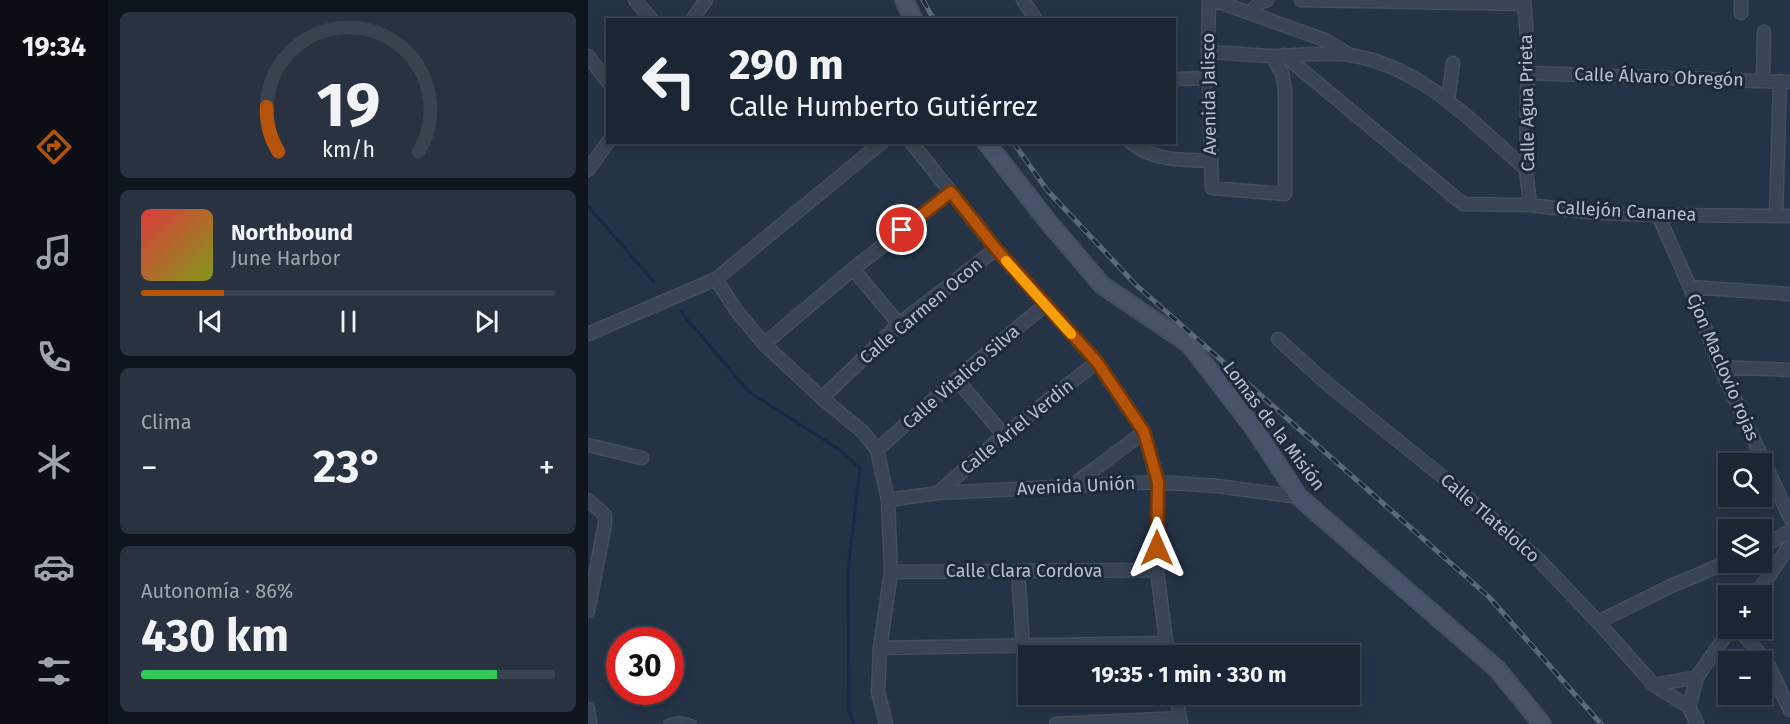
<!DOCTYPE html>
<html lang="es">
<head>
<meta charset="utf-8">
<style>
	body { margin:0; font-family:"Fira Sans",sans-serif; background:#283240; color:#f1f3f6; height:100vh; display:flex; flex-direction:column; font-size:22px; white-space:nowrap }
	* { box-sizing:border-box; margin:0 }
	p { font-size:20px; color:#a0a5ac }
	.icon { flex:none; width:33px; height:33px; fill:none; stroke:currentColor; stroke-width:2; stroke-linecap:round; stroke-linejoin:round }
	.map { position:relative; flex:1; overflow:hidden }
	.side { display:flex; flex-direction:column; gap:12px; padding:12px; background:#0f151d; width:480px }
	.side>* { flex:none }
	.hud { position:absolute; left:18px; top:18px; width:570px; height:126px; border-radius:0px; box-shadow:0 3px 9px #0003,0 0 0 2px #39434f; background:#1b2634; color:#f1f3f6; overflow:hidden }
	.controls { position:absolute; left:1130px; top:453px; display:grid; gap:12px }
	.controls a { display:grid; place-items:center; width:54px; height:54px; border-radius:0px; background:#1b2634; box-shadow:0 3px 9px #0003,0 0 0 2px #39434f; font-size:30px }
	.speed { position:absolute; left:18px; top:627px; display:flex; gap:12px; font-size:30px; font-weight:700; text-align:center }
	.speed>* { display:grid; place-content:center; width:78px; height:78px; border-radius:50%; background:#1b2634; box-shadow:0 3px 9px #0003,0 0 0 2px #39434f; line-height:1 }
	.speed .limit { border:9px solid #d22; background:#fff; color:#111 }
	.pin { position:absolute; display:grid; place-items:center; width:51px; height:51px; color:#fff; margin:-26px; border:3px solid #fff; border-radius:50%; box-shadow:0 2px 6px #0007 }
	.me { position:absolute; width:66px; margin:-33px; rotate:0deg; stroke-linejoin:round; filter:drop-shadow(0 0 4px #0008) }
	.turn { display:flex; align-items:center; gap:21px; height:126px; padding:0 24px; font-size:27px }
	.turn .icon { width:78px; height:78px; stroke-width:2.5 }
	.turn b { display:block; font-size:42px; line-height:51px }
	.big { font-size:45px; font-weight:700; line-height:1.1 }
	.side .tile { flex:1; display:flex; flex-direction:column; justify-content:center; gap:9px; min-width:0; padding:0 21px; border-radius:9px; background:#283240 }
	.side .dial { align-items:center; gap:0 }
	.dial svg { height:156px; overflow:visible; fill:none; stroke:#39434f; stroke-width:7; stroke-linecap:round; text-anchor:middle }
	.dial text { fill:#f1f3f6; stroke:none }
	.song { display:flex; align-items:center; gap:18px }
	.cover { width:72px; height:72px; border-radius:9px; background:linear-gradient(135deg,hsl(0 70% 55%),hsl(70 70% 35%)) }
	.played { height:6px; border-radius:3px; background:linear-gradient(90deg,#b45309 20%,#39434f 20%) }
	.keys { display:flex; justify-content:space-around; direction:ltr }
	.heat { display:flex; justify-content:space-between; align-items:center; font-size:33px; direction:ltr }
	.charge { height:9px; border-radius:4px; background:linear-gradient(90deg,#34c759 86%,#39434f 0) }
	.trip { position:absolute; left:430px; top:645px; width:342px; height:60px; border-radius:0px; background:#1b2634; box-shadow:0 3px 9px #0003,0 0 0 2px #39434f; font-weight:700; line-height:60px; text-align:center }
	main { display:flex; flex:1; min-height:0 }
	.menu { display:flex; flex-direction:column; width:108px; justify-content:space-around; align-items:center; background:#0b0f15; color:#a0a5ac }
	.menu .icon { width:42px; height:42px }
	.menu .on { color:#b45309 }
	.menu b { font-size:27px; color:#f1f3f6 }
	.map>svg:first-child { display:block }
	.lines { fill:none; stroke-linecap:round; stroke-linejoin:round }
	.stream { stroke:#162946; stroke-width:3 }
	.lane-casing { stroke:#434e5e; stroke-width:9 }
	.street-casing { stroke:#434e5e; stroke-width:15 }
	.secondary-casing { stroke:#434e5e; stroke-width:20 }
	.lane { stroke:#394555; stroke-width:6 }
	.street { stroke:#394555; stroke-width:12 }
	.secondary { stroke:#475368; stroke-width:16 }
	.rail-casing { stroke:#5b697c; stroke-width:5 }
	.rail { stroke:#1e2a3a; stroke-width:3; stroke-dasharray:9; stroke-linecap:butt }
	.route-casing { stroke:#753606; stroke-width:15 }
	.route { stroke:#b45309; stroke-width:10 }
	.slow { stroke:#f59e0b; stroke-width:10 }
	.labels { text-anchor:middle; stroke-width:6; stroke-linejoin:round; paint-order:stroke }
	.street-label { font-size:18px; fill:#b7c0ce; stroke:#1e2a3a }
</style>
</head>
<body>
<main>
<nav class="menu">
<b>19:34</b>
<svg class="icon on" aria-label="directions" viewBox="0 0 24 24"><path d="M12 3l9 9-9 9-9-9zM9 14v-3h6M13 9l2 2-2 2"/></svg>
<svg class="icon" aria-label="music" viewBox="0 0 24 24"><path d="M9 18V5l10-2v13"/><circle cx="6" cy="18" r="3"/><circle cx="16" cy="16" r="3"/></svg>
<svg class="icon" aria-label="phone" viewBox="0 0 24 24"><path d="M5 4h4l2 5-3 2q2 4 5 5l2-3 5 2v4C11 20 4 13 5 4z"/></svg>
<svg class="icon" aria-label="climate" viewBox="0 0 24 24"><path d="M12 3v18M4 7l16 10M4 17L20 7"/></svg>
<svg class="icon" aria-label="car" viewBox="0 0 24 24"><path d="M5 17H2v-5l4-1 3-4h7l3 4 3 1v5h-3M9 17h6M6 11h13"/><circle cx="7" cy="17" r="2"/><circle cx="17" cy="17" r="2"/></svg>
<svg class="icon" aria-label="filters" viewBox="0 0 24 24"><path d="M4 7h16M4 17h16"/><circle cx="9" cy="7" r="2"/><circle cx="15" cy="17" r="2"/></svg>
</nav>
<section class="side">
<div class="tile dial"><svg viewBox="0 0 100 80">
<path d="M14 69A42 42 0 1 1 86 69"/>
<path d="M14 69A42 42 0 0 1 8 46" stroke="#b45309"/>
<text x="50" y="56" font-size="32" font-weight="700">19</text>
<text x="50" y="72" font-size="11">km/h</text>
</svg></div>
<div class="tile">
<div class="song"><i class="cover"></i><div><b>Northbound</b><p>June Harbor</p></div></div>
<div class="played"></div>
<div class="keys"><svg class="icon" aria-label="previous" viewBox="0 0 24 24"><path d="M18 5L8 12l10 7zM5 5v14"/></svg><svg class="icon" aria-label="pause" viewBox="0 0 24 24"><path d="M8 5v14M16 5v14"/></svg><svg class="icon" aria-label="next" viewBox="0 0 24 24"><path d="M6 5l10 7-10 7zM19 5v14"/></svg></div>
</div>
<div class="tile"><p>Clima</p>
<div class="heat"><a>−</a><b class="big">23°</b><a>+</a></div>
</div>
<div class="tile"><p>Autonomía · 86%</p><b class="big">430 km</b><div class="charge"></div></div>
</section>
<div class="map">
<svg width="1202" height="724" viewBox="0 0 1202 724">
	<rect width="100%" height="100%" fill="#243346"/>
	<g class="lines">
		<path class="stream" d="M0,206l66,76
			M93,312l68,80 88,56 23,20 -12,102 1,141 5,13"/>
		<defs>
			<path id="lane" d="M79,724c8,-5 18,-4 26,0"/>
			<path id="street" d="M47,0l17,20
				M435,0l13,20
				M621,0l-1,52 4,136 73,6v-104l-3,-17 -10,-17
				M625,0l112,40 23,14
				M713,0l223,4
				M936,0l4,49 -2,120 4,36
				M662,13l9,-10 8,-3
				M1153,13v-13
				M104,20l14,-20
				M620,52c21,1 43,3 64,4 26,0 53,-5 78,-1 72,11 124,69 176,114
				M696,55l179,149 67,1 66,8 62,2 132,1
				M0,56l20,26
				M940,73l262,9
				M586,79l34,-1
				M1175,81l1,-49
				M860,100l5,-37
				M323,142l85,107 101,113 47,70 14,50 -1,88 11,86
				M542,142c26,20 49,17 80,19
				M0,170l20,-28
				M1070,215l32,72 30,80 70,151
				M1188,216l4,-135
				M265,269l46,55
				M128,279l20,31 28,34 58,54 41,34 14,18 11,50 3,72 -11,76 -2,44 8,32
				M1102,287l100,7
				M0,334l128,-55 166,-137
				M690,339l46,42 130,105 86,75 58,61 56,63 35,22
				M176,344l89,-75 98,-77
				M1132,367l70,3
				M368,379l48,56
				M234,398l77,-74 97,-75
				M0,445l54,13
				M289,450l79,-71 89,-74
				M485,485l71,-53
				M350,493l66,-58 93,-73
				M0,500l17,15v9l-17,87
				M300,500l50,-7 220,-11 59,4 82,11
				M1173,548l29,-17
				M430,571l5,75
				M303,572l266,-2
				M1167,596l35,-51
				M1010,622l73,-36 57,-24
				M1150,628l29,34 23,48
				M292,648l286,-5
				M1066,685l43,-8
				M588,694l5,30
				M0,709l2,15
				M468,724l124,-6
				M1109,724l-8,-17 8,-30 34,-49"/>
			<path id="secondary" d="M316,0l10,20
				M398,142l59,76 57,67 87,59 64,83 46,70 198,172 45,55"/>
		</defs>
		<use href="#lane" class="lane-casing"/>
		<use href="#street" class="street-casing"/>
		<use href="#secondary" class="secondary-casing"/>
		<use href="#lane" class="lane"/>
		<use href="#street" class="street"/>
		<use href="#secondary" class="secondary"/>
		<defs>
			<path id="rail" d="M335,0l11,20
				M425,142l34,48 89,95 353,312 112,127"/>
		</defs>
		<use href="#rail" class="rail-casing"/>
		<use href="#rail" class="rail"/>
	</g>
	<g class="lines">
		<defs>
			<path id="route" d="M314,230l49,-38 45,57 101,113 47,70 14,50 -1,66"/>
		</defs>
		<use href="#route" class="route-casing"/>
		<use href="#route" class="route"/>
		<path class="slow" d="M418,261l65,73"/>
	</g>
	<g class="labels">
		<g class="street-label">
			<text transform="translate(1071 77) rotate(2)" y="6">Calle Álvaro Obregón</text>
			<text transform="translate(621 94) rotate(-91)" y="6">Avenida Jalisco</text>
			<text transform="translate(939 103) rotate(-91)" y="6">Calle Agua Prieta</text>
			<text transform="translate(1038 211) rotate(3)" y="6">Callejón Cananea</text>
			<text transform="translate(333 311) rotate(-40)" y="6">Calle Carmen Ocon</text>
			<text transform="translate(1135 367) rotate(67)" y="6">Cjon Maclovio rojas</text>
			<text transform="translate(373 377) rotate(-41)" y="6">Calle Vitalico Silva</text>
			<text transform="translate(686 426) rotate(53)" y="6">Lomas de la Misión</text>
			<text transform="translate(429 427) rotate(-39)" y="6">Calle Ariel Verdin</text>
			<text transform="translate(488 486) rotate(-3)" y="6">Avenida Unión</text>
			<text transform="translate(902 518) rotate(41)" y="6">Calle Tlatelolco</text>
			<text x="436" y="577">Calle Clara Cordova</text>
		</g>
	</g>
</svg>
<div class="controls">
<a><svg class="icon" aria-label="search" viewBox="0 0 24 24"><circle cx="10" cy="10" r="6"/><path d="M15 15l6 6"/></svg></a>
<a><svg class="icon" aria-label="layers" viewBox="0 0 24 24"><path d="M12 4l9 5-9 5-9-5zM3 14l9 5 9-5"/></svg></a>
<a>+</a>
<a>−</a>
</div>
<div class="speed"><div class="limit">30</div></div>
<div class="pin" style="left:314px;top:230px;background:#d93025"><svg class="icon" aria-label="arrive" viewBox="0 0 24 24"><path d="M6 21V4h12l-3 4 3 4H6"/></svg></div>
<svg class="me" style="left:569px;top:548px" viewBox="-20 -20 40 40"><path d="M0-17L14 15 0 8-14 15z" fill="#b45309" stroke="#fff" stroke-width="4"/></svg>
<div class="trip">19:35 · 1 min · 330 m</div>
<div class="hud">
<div class="turn"><svg class="icon" aria-label="left" viewBox="0 0 24 24"><path d="M17 20v-9H6M10 6l-5 5 5 5"/></svg><div><b>290 m</b>Calle Humberto Gutiérrez</div></div>
</div>
</div>
</main>
</body>
</html>
